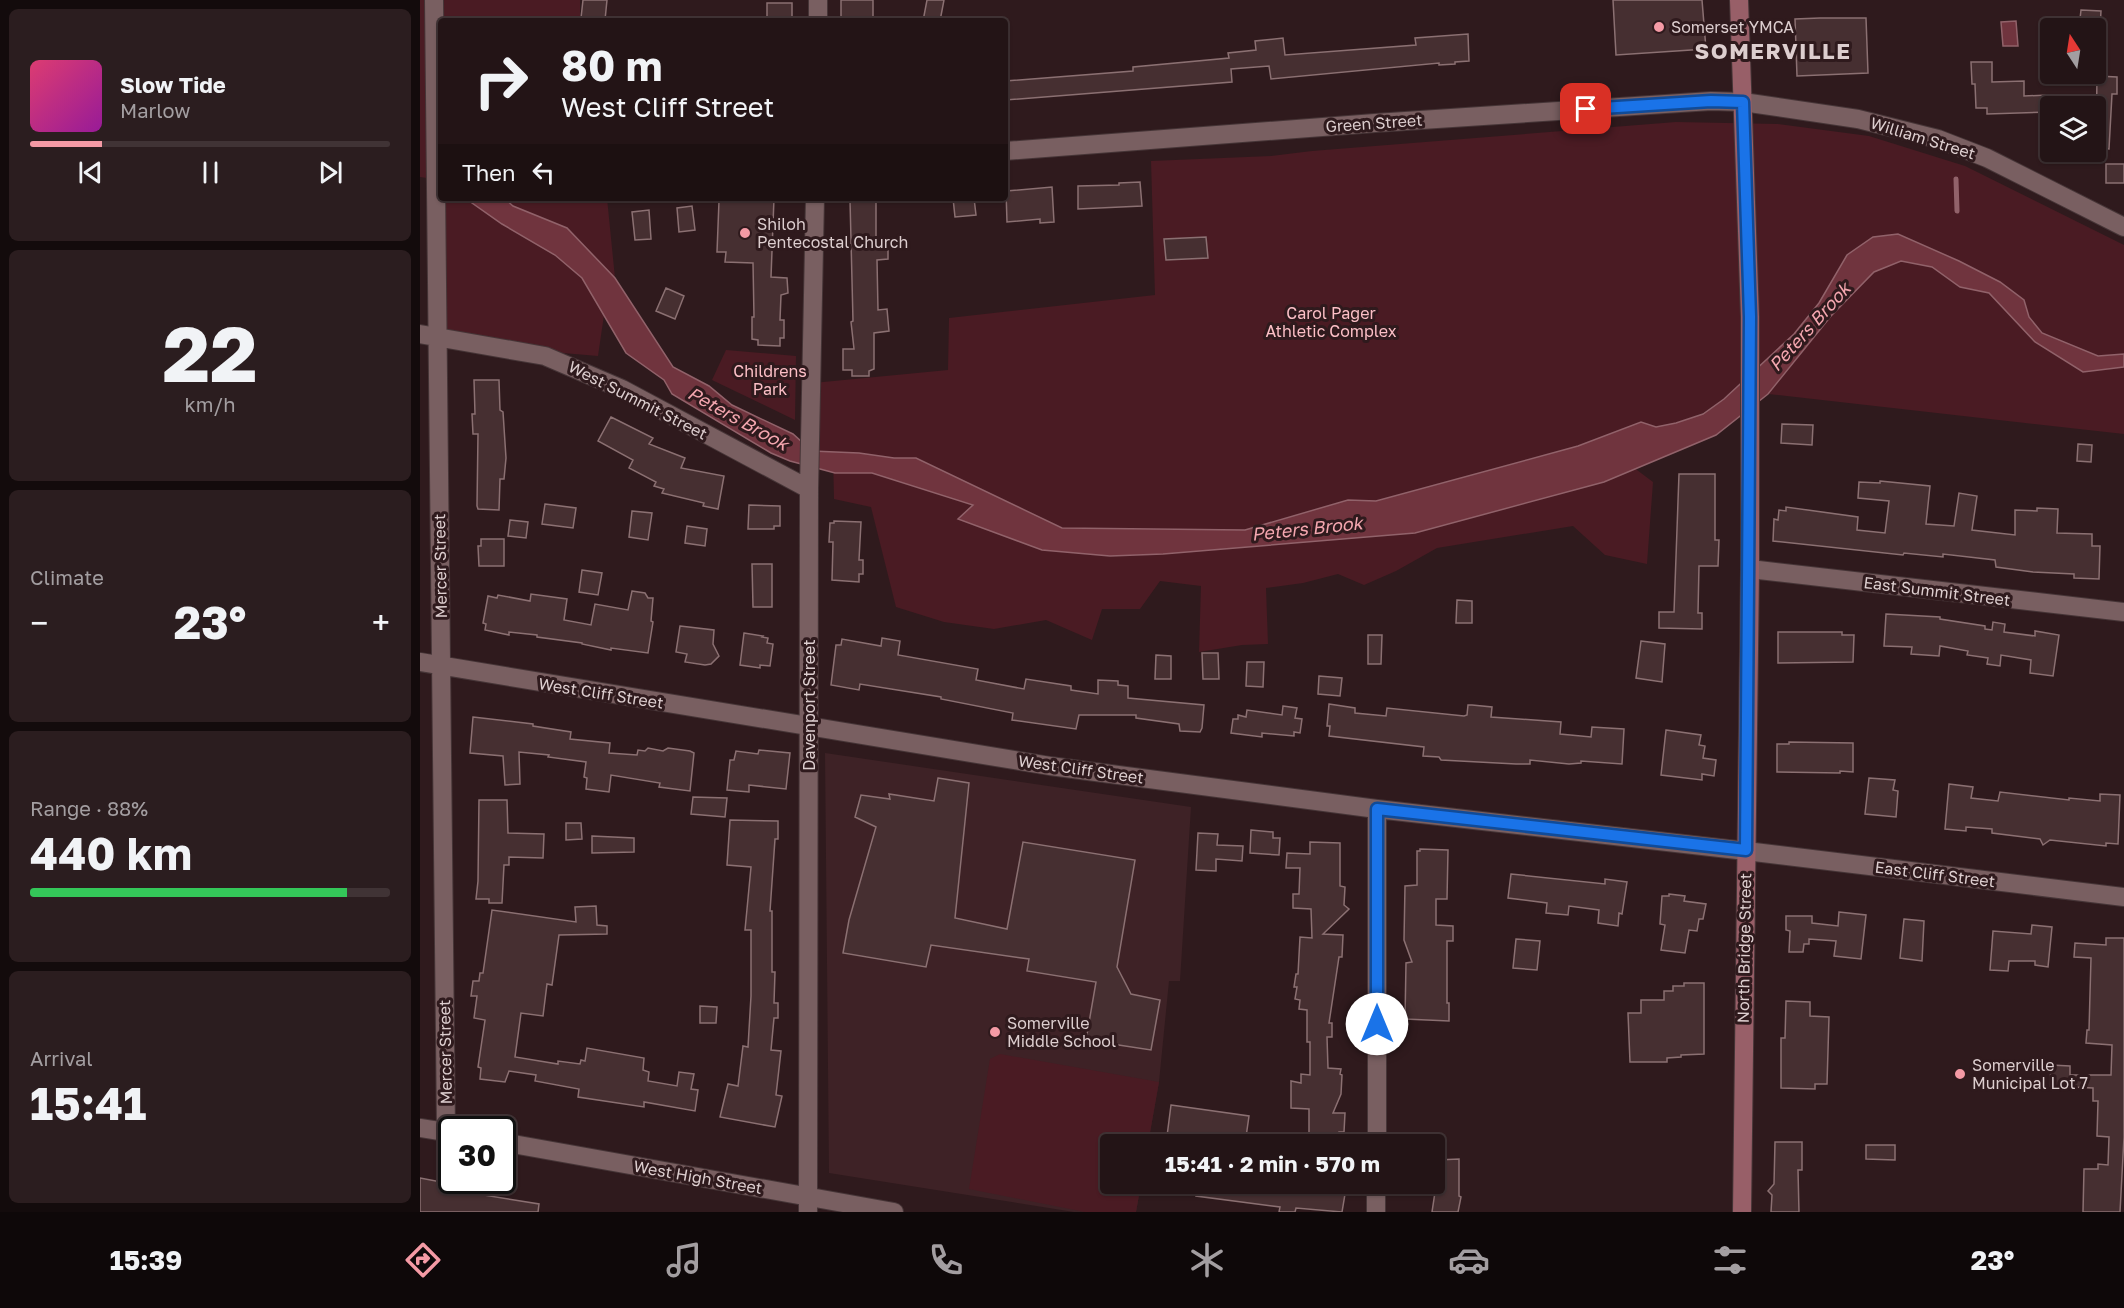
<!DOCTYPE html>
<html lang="en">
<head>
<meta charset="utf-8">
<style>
	body { margin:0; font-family:"Golos Text",sans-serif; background:#2b1d1f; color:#f1f3f6; height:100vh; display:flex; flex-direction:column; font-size:22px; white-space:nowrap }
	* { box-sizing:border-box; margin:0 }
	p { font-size:20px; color:#a39ea1 }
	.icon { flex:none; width:33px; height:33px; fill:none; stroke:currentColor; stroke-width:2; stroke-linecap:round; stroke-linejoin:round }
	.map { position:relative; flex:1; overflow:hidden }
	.panel { display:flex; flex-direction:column; gap:9px; padding:9px; background:#130b0c; width:420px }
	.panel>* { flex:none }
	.guide { position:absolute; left:18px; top:18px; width:570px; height:183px; border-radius:6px; box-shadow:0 2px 4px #0004,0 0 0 2px #403335; background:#231416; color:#f1f3f6; overflow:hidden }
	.needle { width:39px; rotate:348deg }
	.controls { position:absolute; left:1620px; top:18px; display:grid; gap:12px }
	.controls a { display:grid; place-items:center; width:66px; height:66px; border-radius:6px; background:#231416; box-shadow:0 2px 4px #0004,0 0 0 2px #403335; font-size:30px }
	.speed { position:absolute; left:18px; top:1116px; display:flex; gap:12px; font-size:30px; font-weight:700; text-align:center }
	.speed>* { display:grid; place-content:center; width:78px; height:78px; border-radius:50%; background:#231416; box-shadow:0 2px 4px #0004,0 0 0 2px #403335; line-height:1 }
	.speed .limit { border:3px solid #111; border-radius:9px; background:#fff; color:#111 }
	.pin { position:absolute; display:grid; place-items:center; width:51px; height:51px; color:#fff; margin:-26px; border-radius:12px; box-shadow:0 3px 9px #0006 }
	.me { position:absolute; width:66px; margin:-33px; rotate:0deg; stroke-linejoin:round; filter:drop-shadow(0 0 4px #0008) }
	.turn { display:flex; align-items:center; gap:21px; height:126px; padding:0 24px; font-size:27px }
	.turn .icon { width:78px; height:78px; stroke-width:2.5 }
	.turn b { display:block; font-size:42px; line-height:51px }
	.then { display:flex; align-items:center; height:57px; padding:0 24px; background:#0003; gap:12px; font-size:22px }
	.big { font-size:45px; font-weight:700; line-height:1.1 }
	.panel .tile { flex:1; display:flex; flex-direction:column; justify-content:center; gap:9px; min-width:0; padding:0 21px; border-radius:9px; background:#2b1d1f }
	.panel .dial { align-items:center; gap:0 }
	.dial b { font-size:78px; line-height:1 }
	.song { display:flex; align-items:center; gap:18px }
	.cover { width:72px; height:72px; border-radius:9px; background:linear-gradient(135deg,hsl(340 70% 55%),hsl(300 70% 35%)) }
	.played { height:6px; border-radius:3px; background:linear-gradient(90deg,#f49aa5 20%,#403335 20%) }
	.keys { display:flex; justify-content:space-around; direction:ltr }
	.heat { display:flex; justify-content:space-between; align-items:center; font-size:33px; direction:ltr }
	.charge { height:9px; border-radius:4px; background:linear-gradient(90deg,#34c759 88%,#403335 0) }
	.trip { position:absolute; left:680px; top:1134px; width:345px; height:60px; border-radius:6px; background:#231416; box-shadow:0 2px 4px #0004,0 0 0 2px #403335; font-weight:700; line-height:60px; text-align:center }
	.dock { display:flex; height:96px; justify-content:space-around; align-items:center; background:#0e0809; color:#a39ea1 }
	.dock .icon { width:42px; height:42px }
	.dock .selected { color:#f49aa5 }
	.dock b { font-size:27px; color:#f1f3f6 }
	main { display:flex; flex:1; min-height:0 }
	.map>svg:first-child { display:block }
	.built { fill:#3e2226 }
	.green { fill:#4a1b23 }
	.water { fill:#70343e; stroke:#91626a; stroke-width:1.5 }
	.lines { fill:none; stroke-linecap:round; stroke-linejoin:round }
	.stream { stroke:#91626a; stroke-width:5 }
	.building { fill:#462f31; stroke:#8b7072; stroke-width:1.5 }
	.street-casing { stroke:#463537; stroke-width:20 }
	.secondary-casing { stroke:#463537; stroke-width:20 }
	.street { stroke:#795f61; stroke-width:18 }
	.secondary { stroke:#985f68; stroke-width:18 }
	.route-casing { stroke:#114b97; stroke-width:15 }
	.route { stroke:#1a73e8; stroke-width:10 }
	.poi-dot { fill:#f49aa5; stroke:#2f1a1d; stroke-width:2 }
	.labels { text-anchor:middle; stroke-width:6; stroke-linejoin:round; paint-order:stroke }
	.poi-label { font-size:16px; fill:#ddcecf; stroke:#2f1a1d; text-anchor:start }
	.street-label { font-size:16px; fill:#ddcecf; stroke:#2f1a1d }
	.park-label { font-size:16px; fill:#fcbfc6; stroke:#2f1a1d }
	.water-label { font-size:18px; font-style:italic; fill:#f4a6af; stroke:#2f1a1d }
	.district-label { font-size:22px; font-weight:bold; letter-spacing:1.5px; fill:#ddcecf; stroke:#2f1a1d }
</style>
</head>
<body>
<main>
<section class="panel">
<div class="tile">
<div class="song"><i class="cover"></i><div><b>Slow Tide</b><p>Marlow</p></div></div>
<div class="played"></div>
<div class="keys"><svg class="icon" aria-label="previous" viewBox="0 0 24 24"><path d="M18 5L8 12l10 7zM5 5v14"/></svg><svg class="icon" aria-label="pause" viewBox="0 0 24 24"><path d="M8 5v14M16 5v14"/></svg><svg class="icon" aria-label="next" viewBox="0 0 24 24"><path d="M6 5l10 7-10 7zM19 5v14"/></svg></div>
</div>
<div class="tile dial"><b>22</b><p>km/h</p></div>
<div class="tile"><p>Climate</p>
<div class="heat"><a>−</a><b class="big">23°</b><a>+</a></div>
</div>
<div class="tile"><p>Range · 88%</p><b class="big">440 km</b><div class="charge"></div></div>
<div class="tile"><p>Arrival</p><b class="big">15:41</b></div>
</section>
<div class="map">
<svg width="1704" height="1212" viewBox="0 0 1704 1212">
	<rect width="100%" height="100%" fill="#2f1a1d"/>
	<path class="built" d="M405,753l366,54 -11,174h-11l-10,101 -11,62h-38v40h31l-5,28h-62l-245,-39z"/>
	<path class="green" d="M0,0h160v18h-19v3h-120v177h166l8,80 -11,37 -6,41 -160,-14 -4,-163 -14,-2z
		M1256,122l102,2 91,12 96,30 159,79v109l-26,2 -56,-23 -13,-16 -5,-17 -24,-18 -41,-21 -61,-27 -51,22 -28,47 -25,31 -70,65 -21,14 -27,10 -20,4 -15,-5 -44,18 56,42 -6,82 -42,-9 -32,-29 -136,22 -41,23 -32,14 -26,-11 -35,9 -37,5 2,56 -26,1 -43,7 2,-66 -41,-5 -20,28h-38l-10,31 -46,-20 -52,9 -50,-7 -48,-15 -25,-100 -37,-8 -1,-46 -21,-2 1,-68 135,-13 1,-52 206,-23 -4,-134 120,-5 41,-5z
		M1481,261l31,6 28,20 29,6 46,49 48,30 41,-5v67l-356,-40 63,-78 43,-44z
		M306,350l70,6 -1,64 -83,-40z
		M580,1054l159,28 -11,62h-38v40h31l-5,28h-51l-116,-23 21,-130z"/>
	<path class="water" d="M1596,21l2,25h-15l-2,-24z
		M45,198h39l9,8 54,22 48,50 58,89 36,19 23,19 61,29 19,17 47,2 35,5h22l146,70 183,2 103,-30 28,1 202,-55 63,-24 15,5 20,-4 27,-9 21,-15 70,-65 25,-31 28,-48 26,-18 25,-3 61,27 41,21 24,18 5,17 13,16 56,23 26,-2v13l-41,5 -48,-30 -46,-49 -29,-6 -28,-20 -31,-6 -27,11 -43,44 -63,78 -52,41 -112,47 -189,51 -252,21 -53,2 -68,-6 -84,-31 15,-14 -101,-32h-37l-45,-12 -19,-8 -99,-59 -8,-14 -38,-27 -44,-75 -27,-23 -53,-31z"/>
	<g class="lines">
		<path class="stream" d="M1536,179l1,32"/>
	</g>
	<path class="building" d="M163,0h24l-2,20 -24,-2z
		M421,0h32v19l-32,-1z
		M507,0h17l-4,21h-17z
		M1193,0h89l4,49 -90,6z
		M347,3h25v18h-25z
		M1661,10l20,1 -1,17h-21z
		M1400,18h46l2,55 -71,3 -2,-57z
		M1048,34l1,27 -14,1v2l-16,1v-2l-168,16 -2,-13 -38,3 1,13 -227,18v-19l128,-10v-4l96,-9 -1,-5 28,-3 -1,-9 28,-3 2,17 131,-10 -1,-7z
		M1551,62h21v20l32,-1v15l25,-1 1,17 -63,2v-6h-11l-1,-24h-3z
		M1677,76l20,1v17h-5l-3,55 -13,-1z
		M1686,164h18v19h-18z
		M720,182l2,24 -64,3v-23l41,-1v-2z
		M632,187l2,35 -14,1v-4l-33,3 -1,-31z
		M309,198h45l-3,79 16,1 1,15 -7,2 -1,25h4v18h-4v8l-22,-1v-5l-6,-1v-22h2l-1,-54 -28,-1 1,-10h-9l2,-51h10z
		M456,198v41h12v20l-11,1 1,50 9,-1 2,22 -15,2v36l-5,2v5h-17v-6h-9v-21h11l-3,-27 2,-1 -3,-121z
		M533,198h21l2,17 -21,2z
		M272,206l3,24 -16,2 -2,-24z
		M229,210l2,29 -16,1 -3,-28z
		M786,237l2,21 -42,2 -2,-21z
		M246,288l18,8 -9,23 -19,-8z
		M54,380h25l1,30 3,2 3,46 -2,21h-4l-1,31 -21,-1 -1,-3 1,-72h-5l-1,-20h3z
		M191,417l42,21 -4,6 36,14 -4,10 43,8 -6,33 -15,-3 1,-3 -42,-10 2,-4 -10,-3 2,-4 -27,-14 4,-8 -35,-19z
		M1362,424l31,1 -1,20 -31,-2z
		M1658,444l14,1 -1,17 -14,-1z
		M1259,474h36v66h4l-1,26h-19l-1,47h4v16l-43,-1v-16h15z
		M1460,481l50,5 -4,38 28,2 5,-33 18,3 -5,34 43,5v-25l22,1v-3l21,1 -1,24 35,1v12h8l-1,33 -25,-1v-4l-41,-2 -37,-5 -1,-7 -52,-6v3l-39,-4 -1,2 -130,-14 1,-22 4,1 1,-10 7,1v-4l72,10 -1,13 28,3 4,-32 -31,-3 1,-16 21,1z
		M125,504l31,4 -3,20 -31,-4z
		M329,505l31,1v20h-6v3h-26z
		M212,511l20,2 -4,27 -19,-3z
		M90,520l18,2 -2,16 -18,-2z
		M414,521l27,1 -2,38h4v14h-4v8l-27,-2 1,-38h-4l1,-19h4z
		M267,526l20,3 -2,17 -20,-3z
		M61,539h23v27h-25l-1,-20h3z
		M332,564h20v43h-19z
		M162,570l20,3 -4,22 -19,-3z
		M212,591l13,2 3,5h5l-2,23 2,1 -5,31 -37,-5v2l-29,-6v-1l-45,-6v-2l-28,-3v3l-24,-5 1,-6 -3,-1 5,-27 9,2 1,-3 32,6 1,-7 36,5 -3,21 27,5 4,-21 33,6z
		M1037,600l15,1v22h-16z
		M1466,614l54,3v2l45,7v3l7,1 1,-8 12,2 -1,8 31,4v-5l24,4 -6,41 -23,-3 1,-13 -30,-5 -1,11 -13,-2 1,-6 -21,-3 1,-4 -28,-5 -1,10 -28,-2 1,-7 -28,-1z
		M260,626l34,4 -1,14 6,12 -8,8 -6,1 -20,-3 2,-8 -11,-2z
		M1358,632h64v3h12l-1,27 -75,1z
		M324,633l19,3 -1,1 6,1 -1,5 6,1 -3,22 -10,-1v3l-20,-3z
		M948,635h14l-1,29h-13z
		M462,638l18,3 -2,14 80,14 -2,11 48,9 2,-10 45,7v4l27,4v-14l20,1v4l10,1v12l76,7 -2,23 -2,4 -20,-1 -1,-7 -43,-6v-3h-57l-3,14 -64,-9 1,-7 -72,-14v-2l-81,-13 -1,6 -28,-5 5,-40h5l1,-6 39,7z
		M1221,641l24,3 -3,38 -26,-4z
		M782,653h16l1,26h-16z
		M736,655l15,1v23h-16z
		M827,662h17l-1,25 -17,-1z
		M899,676l23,2 -2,18 -22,-2z
		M909,704l26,4v5l31,3 1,-8 77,8 3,-1 1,-10h4l20,2 -1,10 70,5 -1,12 31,3 1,-10 32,2 -2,35 -41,-3v2l-12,1 -39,-4v4h-14l-75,-4 -2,-3 -16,-1 1,-9 -95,-11 1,-10h-3z
		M863,706l14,2 -2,10 7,1 -2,14 -6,-1v4l-32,-3v4l-31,-4 2,-14h5v-4l8,2 1,-7 35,5z
		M53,717l60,7v2l38,6 -1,7 40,4 -1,10 28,2 1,-5 7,1 3,-3 15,3 5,-3 22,3 4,2 -4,38 -31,-4 1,-4 -49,-8 -2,17 -23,-3 1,-11 -3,-1 2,-15 -38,-5 1,-2 -30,-3 1,32 -15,1 -2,-29 -33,-3z
		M1246,730l35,5 -2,10 6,1 -2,12 13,2 -2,16 -12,-2v6l-41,-5z
		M1369,742l64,1v29l-13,-1v2l-63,-1v-28h12z
		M339,750l31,3 -4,36 -37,-4v7l-22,-2 3,-30h4l2,-9 22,3z
		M518,778l31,5 -14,135 52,11 16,-87 112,18 -18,107 14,27 29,6 -9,50 -65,-10 10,-58 -69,-11 2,-12 -98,-14 -5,22 -83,-14 6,-33 27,-93 -21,-10 6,-22 29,4 -1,-5 45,7z
		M1449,778l26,2 -2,10 5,1 -2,26 -31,-3z
		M1529,784l24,3 -2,11 27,3 2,-9 69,8v-2l31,3v-7l20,1 -2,49 -12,-1v3l-56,-6 -7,5 -3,-6 -48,-6v-4l-26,-2v4l-21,-2z
		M273,797l34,1 -2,19 -34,-3z
		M59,800h28l1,33 36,1 -1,24 -34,-1v8h-5l-2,38h-13v-4h-13l2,-18z
		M310,820l48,1v18h-3l-5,72h2v61h3l-1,31h4v15h-4l-3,32 10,1 -5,44 6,1 -7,31 -55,-10 8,-33 10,2 5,-40 5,1 3,-51v-66h-6l6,-63 -24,-2z
		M146,823h15l1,16 -16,1z
		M831,830l22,2v6h7l-1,17 -29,-2z
		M778,833l20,1 -1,11 26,1 -1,15 -26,-2v12l-20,-1z
		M172,836l42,2v14l-42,1z
		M890,842l30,1v43l5,1 -1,18 5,4 -26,25 20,1 -1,22h-3l-10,66h3v14h-5l1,31 13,1 -1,5 2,1 -1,19 -8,19h12l-1,19h-5l-1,6 -29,-1v-28l-18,-1v-27l10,2v-9l9,1v-33h-3v-32l-8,-1 1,-9 -5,-1 2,-12h-3l2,-13h2l2,-37 12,1 -1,-29 -18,-1v-14h6l1,-26h-14l1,-15 23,1z
		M1000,849l28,1 -1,49h-11v26l17,1v15h-6v62h2v18l-44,-2 1,-56 6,-1 -8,-22 1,-54 12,-1v-34h3z
		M1091,874l94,10v-5l22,3 -5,32 -3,-1 -1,13 -20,-3 1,-13 -30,-4 -1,9 -22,-2 1,-10 -39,-5z
		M1249,894l16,2 -1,5 22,3 -3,15h-4l-2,12 -8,-1 -4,23 -24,-3 4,-25 -5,-1 2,-28h7z
		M176,906l1,19 10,1v8l-48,1 -7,50 -5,-1 -4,32 -22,-3 -6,44 43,7v-3l22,3 1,-4 4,1 2,-13 57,10 -1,12 6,2 -1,9 29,5 2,-14 15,2 -3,15 7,1 -3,21 -51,-9v5l-66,-10 1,-8 -44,-8 1,-6 -27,-4 -4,11 -25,-3 1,-11 -3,-1 7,-47 -11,-2 3,-22h-6l2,-15h6l1,-8h3l9,-63 84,12 -1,-15z
		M1419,912l27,3 -5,44 -27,-3 2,-15 -27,-2v5h-5l-1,8h-14l1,-21 -4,-1v-14h26v7l26,3z
		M1484,919l20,2 -2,40 -22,-3z
		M1612,925l20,2 -4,40 -13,-2v-4h-26l-1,10 -18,-1 3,-39 38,3z
		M1686,938h18v199l-4,75h-37l1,-43h14v-5l10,1 1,-28 -12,-1 1,-35h-5v-13l-43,-2 1,-21 19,1v9h41l1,-30 -26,-2 1,-13h2l2,-72 -17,-1 1,-14 31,2z
		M1096,939l24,2 -3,29 -24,-2z
		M1264,983h20v71l-23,1v2l-14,1v4h-37l-2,-49h13v-13h23v-9h9v-5h11z
		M1366,1001l24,1v14l19,1 -2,67h-12v5l-34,-1v-50h4z
		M280,1006l17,1 -1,16h-16z
		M751,1105l78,11 -4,28h-79z
		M1355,1142h27v28h-4l1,42h-28l1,-17 -4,-4 6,-7z
		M1446,1145h29v15l-29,-1z
		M1039,1159v37l2,1 -3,15h-26l5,-33v-19z
		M0,1178l58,11 -1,5 62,10 -1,8h-118z
		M778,1184h142l-1,9 6,1 -3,18 -46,-4 -1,4h-16l1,-5 -84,-11z"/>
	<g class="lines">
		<defs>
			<path id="street" d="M14,0l12,1132
				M398,21v-21
				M585,151l370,-28 336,-22 32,1 115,17 80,20 49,19 137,69
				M0,334l125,22 77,33 187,100
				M1330,569l374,43
				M0,662l630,104 327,43 369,42 378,46
				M957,809v335
				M0,1128l32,5
				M82,1142l392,70
				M388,1212l1,-723 6,-291
				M956,1212v-28"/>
			<path id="secondary" d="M1319,0l11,317v252l-8,643"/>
		</defs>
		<use href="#street" class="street-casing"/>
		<use href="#secondary" class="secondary-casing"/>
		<use href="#street" class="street"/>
		<use href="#secondary" class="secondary"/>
	</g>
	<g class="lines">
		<defs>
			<path id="route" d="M957,1024v-215l369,41 4,-533 -7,-215 -32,-1 -125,8"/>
		</defs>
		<use href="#route" class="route-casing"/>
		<use href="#route" class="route"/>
	</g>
	<g class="poi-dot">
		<circle cx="1239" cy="27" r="6"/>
		<circle cx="325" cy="233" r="6"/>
		<circle cx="575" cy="1032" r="6"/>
		<circle cx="1540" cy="1074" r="6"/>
	</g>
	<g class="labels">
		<g class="poi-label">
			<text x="1251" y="33">Somerset YMCA</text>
			<text x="337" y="230">Shiloh<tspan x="337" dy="18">Pentecostal Church</tspan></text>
			<text x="587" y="1029">Somerville<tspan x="587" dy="18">Middle School</tspan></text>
			<text x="1552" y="1071">Somerville<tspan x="1552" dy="18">Municipal Lot 7</tspan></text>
		</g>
		<g class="street-label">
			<text transform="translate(954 123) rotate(-4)" y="6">Green Street</text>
			<text transform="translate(1503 138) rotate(17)" y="6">William Street</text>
			<text transform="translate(218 400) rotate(27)" y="6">West Summit Street</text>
			<text transform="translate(20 566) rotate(-91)" y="6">Mercer Street</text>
			<text transform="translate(1517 591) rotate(7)" y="6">East Summit Street</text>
			<text transform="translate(181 693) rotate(9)" y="6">West Cliff Street</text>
			<text transform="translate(389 705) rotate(-90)" y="6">Davenport Street</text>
			<text transform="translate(661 769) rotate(8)" y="6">West Cliff Street</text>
			<text transform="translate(1515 874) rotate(7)" y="6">East Cliff Street</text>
			<text transform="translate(1324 948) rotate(-89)" y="6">North Bridge Street</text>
			<text transform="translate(25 1052) rotate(-91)" y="6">Mercer Street</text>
			<text transform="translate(278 1177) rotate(10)" y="6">West High Street</text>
		</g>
		<g class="park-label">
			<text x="911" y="319">Carol Pager<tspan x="911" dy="18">Athletic Complex</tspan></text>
			<text x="350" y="377">Childrens<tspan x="350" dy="18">Park</tspan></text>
		</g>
		<g class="water-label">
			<text transform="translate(1390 327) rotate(-48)" y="6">Peters Brook</text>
			<text transform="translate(318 419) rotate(29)" y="6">Peters Brook</text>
			<text transform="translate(887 529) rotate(-6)" y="6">Peters Brook</text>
		</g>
		<g class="district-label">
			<text x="1353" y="59">SOMERVILLE</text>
		</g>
	</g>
</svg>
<div class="controls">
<a><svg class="needle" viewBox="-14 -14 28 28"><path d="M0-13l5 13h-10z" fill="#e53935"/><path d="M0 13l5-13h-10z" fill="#a39ea1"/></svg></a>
<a><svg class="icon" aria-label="layers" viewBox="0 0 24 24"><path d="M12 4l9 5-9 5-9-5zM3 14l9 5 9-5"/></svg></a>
</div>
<div class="speed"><div class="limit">30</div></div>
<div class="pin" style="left:1166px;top:109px;background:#d93025"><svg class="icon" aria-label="arrive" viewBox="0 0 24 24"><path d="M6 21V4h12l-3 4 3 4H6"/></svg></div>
<svg class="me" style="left:957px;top:1024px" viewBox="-20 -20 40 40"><circle r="19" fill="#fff"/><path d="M0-13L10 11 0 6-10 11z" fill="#1a73e8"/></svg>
<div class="trip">15:41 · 2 min · 570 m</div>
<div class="guide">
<div class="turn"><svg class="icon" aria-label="right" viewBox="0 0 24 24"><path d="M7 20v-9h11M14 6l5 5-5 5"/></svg><div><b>80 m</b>West Cliff Street</div></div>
<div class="then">Then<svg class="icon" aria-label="left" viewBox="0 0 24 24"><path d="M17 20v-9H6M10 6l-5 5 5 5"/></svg></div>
</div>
</div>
</main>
<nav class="dock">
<b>15:39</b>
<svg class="icon selected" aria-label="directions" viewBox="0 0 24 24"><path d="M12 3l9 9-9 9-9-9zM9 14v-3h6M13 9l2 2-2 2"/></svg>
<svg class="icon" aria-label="music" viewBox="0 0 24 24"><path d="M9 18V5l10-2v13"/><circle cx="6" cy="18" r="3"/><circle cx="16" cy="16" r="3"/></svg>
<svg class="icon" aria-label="phone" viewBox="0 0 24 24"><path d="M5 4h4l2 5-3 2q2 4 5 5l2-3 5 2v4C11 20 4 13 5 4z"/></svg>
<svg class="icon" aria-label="climate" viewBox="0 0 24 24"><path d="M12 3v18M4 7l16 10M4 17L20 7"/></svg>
<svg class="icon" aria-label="car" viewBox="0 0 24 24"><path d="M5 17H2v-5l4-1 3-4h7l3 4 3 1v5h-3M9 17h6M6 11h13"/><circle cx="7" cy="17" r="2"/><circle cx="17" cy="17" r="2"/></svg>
<svg class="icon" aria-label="filters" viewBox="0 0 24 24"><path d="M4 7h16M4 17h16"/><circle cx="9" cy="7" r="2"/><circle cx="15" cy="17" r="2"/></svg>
<b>23°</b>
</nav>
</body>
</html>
